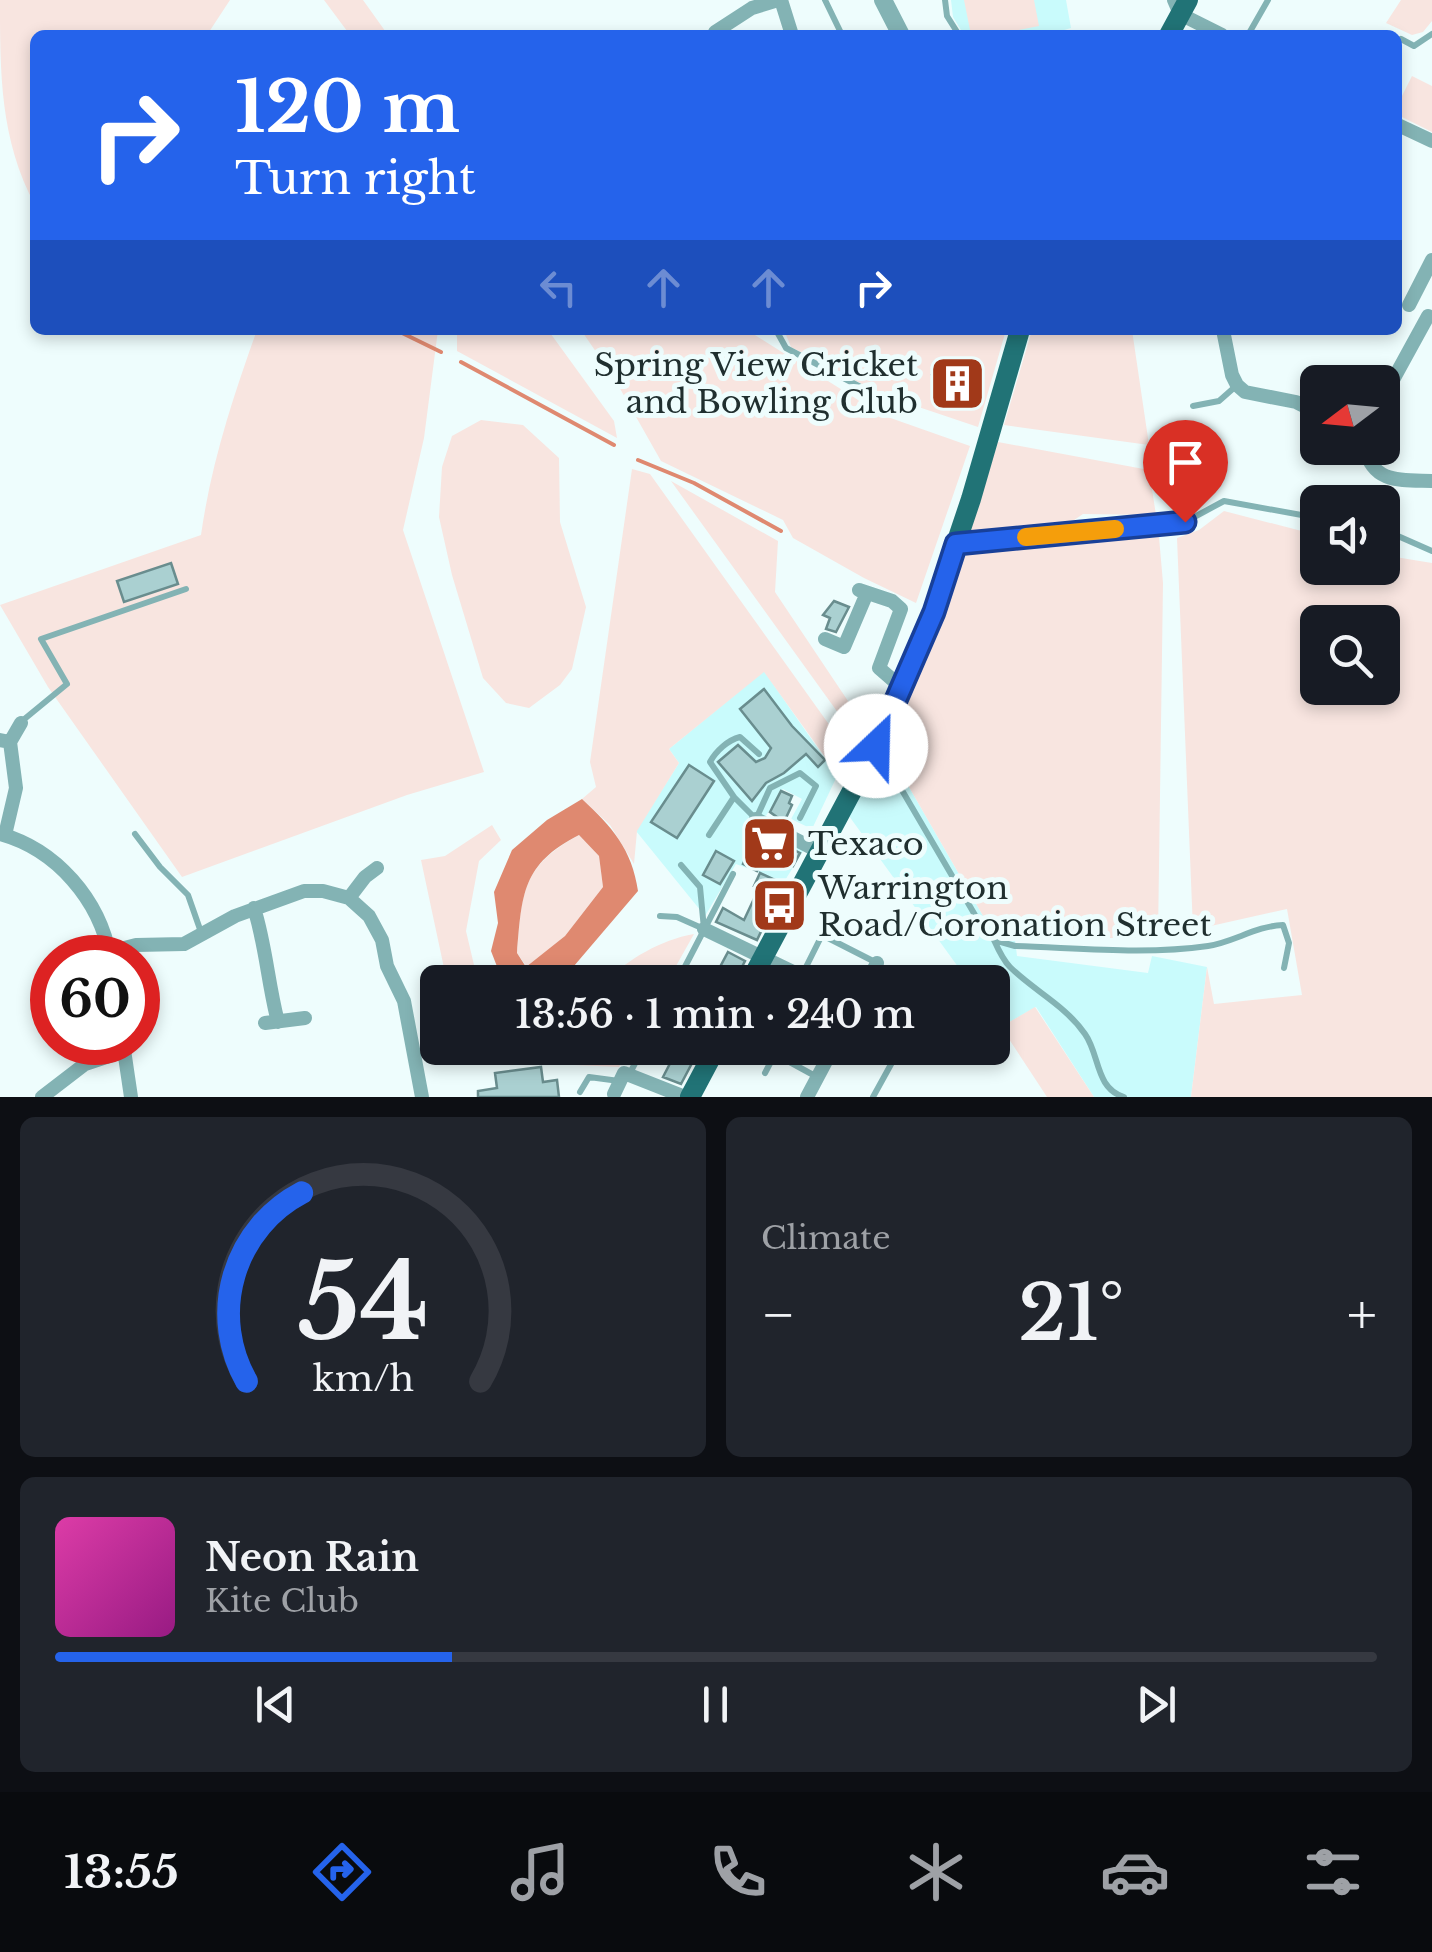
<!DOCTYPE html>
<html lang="en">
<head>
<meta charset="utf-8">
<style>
	body { margin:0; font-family:"Libre Baskerville",serif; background:#20242c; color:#f1f3f6; height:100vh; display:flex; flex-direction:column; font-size:38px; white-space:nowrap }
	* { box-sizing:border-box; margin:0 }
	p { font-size:32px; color:#9ea1a6 }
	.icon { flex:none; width:55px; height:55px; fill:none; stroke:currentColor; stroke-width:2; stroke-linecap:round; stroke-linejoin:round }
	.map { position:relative; height:1097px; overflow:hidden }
	.drawer { display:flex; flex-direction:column; gap:20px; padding:20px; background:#0d0f14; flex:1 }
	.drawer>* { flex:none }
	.banner { position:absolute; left:30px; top:30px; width:1372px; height:305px; border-radius:15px; box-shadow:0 5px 15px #0003; background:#2563eb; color:#fff; overflow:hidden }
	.needle { width:65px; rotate:254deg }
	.tools { position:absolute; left:1300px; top:365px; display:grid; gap:20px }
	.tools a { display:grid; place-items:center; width:100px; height:100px; border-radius:15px; background:#171b24; box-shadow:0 5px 15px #0003; font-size:50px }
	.speed { position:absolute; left:30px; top:935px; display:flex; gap:20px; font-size:50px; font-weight:700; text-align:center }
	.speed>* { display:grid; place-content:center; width:130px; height:130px; border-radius:50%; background:#171b24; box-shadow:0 5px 15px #0003; line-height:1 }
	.speed .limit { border:15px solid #d22; background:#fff; color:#111 }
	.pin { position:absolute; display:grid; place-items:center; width:85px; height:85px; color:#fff; margin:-102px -42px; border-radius:50% 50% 50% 0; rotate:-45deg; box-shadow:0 0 10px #0007 }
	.pin .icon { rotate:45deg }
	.me { position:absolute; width:110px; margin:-55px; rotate:24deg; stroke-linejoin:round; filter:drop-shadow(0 0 8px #0008) }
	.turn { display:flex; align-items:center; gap:35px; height:210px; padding:0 40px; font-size:45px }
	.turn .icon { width:130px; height:130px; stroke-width:2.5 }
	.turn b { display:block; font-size:70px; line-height:85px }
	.lanes { display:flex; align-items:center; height:95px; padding:0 40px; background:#0003; justify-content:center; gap:50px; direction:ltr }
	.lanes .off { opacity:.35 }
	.big { font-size:75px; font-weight:600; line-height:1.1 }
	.drawer .widget { flex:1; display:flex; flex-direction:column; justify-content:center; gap:15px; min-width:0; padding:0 35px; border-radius:15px; background:#20242c }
	.drawer .dial { align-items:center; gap:0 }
	.dial svg { height:260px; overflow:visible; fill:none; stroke:#363941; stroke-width:7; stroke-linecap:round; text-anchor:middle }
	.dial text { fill:#f1f3f6; stroke:none }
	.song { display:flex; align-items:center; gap:30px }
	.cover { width:120px; height:120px; border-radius:15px; background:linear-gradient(135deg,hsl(320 70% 55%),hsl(310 70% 35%)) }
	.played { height:10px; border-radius:5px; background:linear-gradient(90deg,#2563eb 30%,#363941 30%) }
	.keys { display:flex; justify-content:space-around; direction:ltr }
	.heat { display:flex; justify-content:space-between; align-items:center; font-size:55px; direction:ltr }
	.drawer .tiles { flex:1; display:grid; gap:20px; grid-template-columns:1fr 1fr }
	.widget:last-child { grid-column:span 2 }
	.trip { position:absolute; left:420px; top:965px; width:590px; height:100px; border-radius:15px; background:#171b24; box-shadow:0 5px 15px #0003; font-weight:600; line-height:100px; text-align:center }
	.dock { display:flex; height:160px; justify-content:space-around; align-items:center; background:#090b0e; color:#9ea1a6 }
	.dock .icon { width:70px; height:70px }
	.dock .selected { color:#2563eb }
	.dock b { font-size:45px; color:#f1f3f6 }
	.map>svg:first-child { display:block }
	.built { fill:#c9fbfc }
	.green { fill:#f8e5e0; fill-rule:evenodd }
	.water { fill:#df8970; fill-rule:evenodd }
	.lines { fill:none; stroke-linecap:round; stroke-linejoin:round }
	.stream { stroke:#df8970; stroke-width:4 }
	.building { fill:#aad0d1; stroke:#698d8e; stroke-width:2.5 }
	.service { stroke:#83b3b4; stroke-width:6 }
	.minor { stroke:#83b3b4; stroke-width:14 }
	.tertiary { stroke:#83b3b4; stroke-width:18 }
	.primary { stroke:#217376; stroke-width:20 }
	.route-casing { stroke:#184099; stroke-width:25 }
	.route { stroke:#2563eb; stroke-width:18 }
	.slow { stroke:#f59e0b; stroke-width:18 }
	.labels { text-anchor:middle; stroke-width:10; stroke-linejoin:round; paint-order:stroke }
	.poi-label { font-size:32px; fill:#202f2f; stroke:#eefdfd; text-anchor:start }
</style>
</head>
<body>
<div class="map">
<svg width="1432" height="1097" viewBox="0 0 1432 1097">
	<rect width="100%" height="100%" fill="#eefdfd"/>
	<path class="built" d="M951,0h115l5,28 -24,7h-83l-11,-18z
		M764,671l73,105 -25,53 -21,-10 11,-20 -19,-10 -21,33 43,26 -21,34 -48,-18 -31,52 -69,-85 43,-68 -10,-14z
		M886,747l100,174 29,19 2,16 131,17 4,-17 55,11 -16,130h-97l-58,-90 -35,20 -8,-12 -1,-33h-23l-120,-166z"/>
	<path class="green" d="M0,0h230l-23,35h-172v170c-35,-65 -35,-132 -35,-205z
		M324,0h39l25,35h-38z
		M964,0h70l5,26 -47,9h-21z
		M1401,0h31v21l-9,11 -11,3 -26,-12z
		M1412,76l20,10v46l-34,-17v-11z
		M257,330h181l-14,108 -21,92 81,242 -77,23 -225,82 -134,-190 -48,-82 201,-70c10,-71 32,-138 56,-205z
		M457,330h91l66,91 3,17 -160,-87z
		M581,330h166l135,85 88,31 -54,157 -52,-25 -71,-40 -10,-18 -122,-59 -47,-83z
		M784,330h222l-28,97 -95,-32 -92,-48z
		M1032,330h100l17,115 -145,-20z
		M481,420l42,5 36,33 1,64 26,85 -14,62 -12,16 -31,23 -23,-5 -23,-25 -31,-103 -13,-58 3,-50 10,-31z
		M998,442l151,28 7,45 -73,-1 -16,11 -99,9z
		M632,469l18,5 193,270 -10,24 -69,-96 -95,77 10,14 -42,68 -3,33 -24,-39 -28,-26 14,-12 -6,-25z
		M671,481l107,60 -3,51 77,115 -3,21z
		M1224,511l93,24 1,33h64l1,-13 49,8v534h-241l16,-130 7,37 88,-9 -15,-86 -94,21 -16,-392 22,-8zM1318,622h64v66h-64z
		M1159,537l4,46 -5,354 -143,3 -29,-19 -100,-174 81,-195z
		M492,825l9,15 -22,21 -13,70 12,51h-31l-26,-122 24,-4z
		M579,835l20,21 4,31 -38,49 -38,31 -10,-14c5,-61 5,-87 62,-118z
		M694,934l-27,48h-63c25,-23 56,-42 90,-48z
		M1035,1007l59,90h-47l-46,-70z
		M460,1048h170l-11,19 -156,-7z"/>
	<path class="water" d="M582,799c30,28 50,50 56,92l-76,89 -59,2 -12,-31 7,-28 -4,-31 18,-42 35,-30zM579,835l20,21 4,31 -38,49 -39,31 -9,-14c5,-59 5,-89 62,-118z"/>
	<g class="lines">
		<path class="stream" d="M396,330l45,22
			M461,362l153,83
			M638,460l56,23 87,48"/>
	</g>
	<path class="building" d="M972,360l9,18 -6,12 -18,8 -3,-7 -9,4 -3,-7 -4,2 -6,-15z
		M171,563l7,21 -54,18 -7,-21z
		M834,601l15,6 -13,25 -10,-3 4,-11 -7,-3z
		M764,689l28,37 33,34 -7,7 -12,-13 -22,19 -18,10 -14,18 -34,-39 20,-17 18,17 9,-4 6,-10 -31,-39z
		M689,765l25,16 -37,57 -26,-16z
		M781,791l11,5 -3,7 3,2 -8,17 -14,-10z
		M764,835l36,18 -7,13 -26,-14 -10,19 -14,-7 7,-15 5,3z
		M716,851l18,10 -14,23 -17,-9z
		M760,873l24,11 -27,56 -41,-18 7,-14 21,12 15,-32 -5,-2z
		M728,952l17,9 -11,21h-22z
		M678,1048h22l-19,36 -18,-7z
		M541,1067l2,15 14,-2 2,17h-81v-6l19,-3 -2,-15z"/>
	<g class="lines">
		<path class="service" d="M825,0l17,35
			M945,0l2,16 12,19
			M1248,35l20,-35
			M1401,39l13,7 18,-12
			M776,330l10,18 88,46 41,17
			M1193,406l26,-5 17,-15
			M1382,529l50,22
			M962,544l223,-22 39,-21 94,17
			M22,721l45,-37 -26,-45 145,-50
			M879,751l96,164 19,25 21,6c64,2 130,9 193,0 26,-4 48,-20 75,-21l6,18 -5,25
			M734,797l-24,-35c6,-11 18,-22 30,-25l19,17
			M135,834l25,33 28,28 14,40
			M709,835l25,-38 22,22 14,-31 30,-15 16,13 -16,32
			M660,916l17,1 27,12 -4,-42 -19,-22
			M994,940c4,9 9,20 16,27 24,24 55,38 75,67 15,21 10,54 39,63
			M802,975l20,-40 55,28
			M677,982l56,-108
			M775,1054l42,23
			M630,1073l13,-25
			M765,1073l13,-25
			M580,1092l9,-15 30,4
			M873,1097l27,-49"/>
		<path class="minor" d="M781,0l11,35
			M1174,0l6,14 42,21
			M715,32l37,-24 26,-8
			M1398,125l34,16
			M1409,305l23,-45
			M1223,330l9,45 5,10 8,7 51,10 22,11
			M1382,400l46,-84
			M1365,448c8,36 36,32 67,33
			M859,590l33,11 9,8 -22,59 23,20
			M825,639l19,8 23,-54
			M0,740l10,2 11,-19
			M756,819l62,32
			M0,834c56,15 100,66 110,123
			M5,835l11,-47 -6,-46
			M349,898l16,-21 12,-9
			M254,908c12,38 14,76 24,114
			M704,929l110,53
			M109,952l27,-7 48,-1 51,-28 69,-25h19l26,7 20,18 13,24 5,26 17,35 18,96
			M867,982l10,-19
			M265,1023l40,-5
			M123,1043l8,54
			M614,1094l10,-21 61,24
			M42,1097l43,-33 39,-13
			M807,1097l26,-49"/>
		<path class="tertiary" d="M883,0l18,35"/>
		<path class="primary" d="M1169,35l19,-35
			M750,982l126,-236 26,-58 31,-76 38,-113 49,-169
			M690,1097l26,-49"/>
	</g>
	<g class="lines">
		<defs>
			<path id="route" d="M876,746l58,-134 22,-68 229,-22"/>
		</defs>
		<use href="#route" class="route-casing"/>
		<use href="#route" class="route"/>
		<path class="slow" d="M1026,537l89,-8"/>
	</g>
	<defs>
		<symbol id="building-square" viewBox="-11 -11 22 22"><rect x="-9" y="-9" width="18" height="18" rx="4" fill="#a13919" stroke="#eefdfd"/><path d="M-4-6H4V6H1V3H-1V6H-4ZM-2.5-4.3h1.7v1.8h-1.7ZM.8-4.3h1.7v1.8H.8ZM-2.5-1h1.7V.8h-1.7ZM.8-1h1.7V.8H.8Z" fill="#fff"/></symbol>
		<symbol id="supermarket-square" viewBox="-11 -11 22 22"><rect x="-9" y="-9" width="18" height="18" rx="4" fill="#a13919" stroke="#eefdfd"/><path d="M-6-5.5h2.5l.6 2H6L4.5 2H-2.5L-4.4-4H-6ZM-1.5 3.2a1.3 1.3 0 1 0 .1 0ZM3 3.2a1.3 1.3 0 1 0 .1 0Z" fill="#fff"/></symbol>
		<symbol id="bus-square" viewBox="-11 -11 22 22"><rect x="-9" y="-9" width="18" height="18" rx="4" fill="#a13919" stroke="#eefdfd"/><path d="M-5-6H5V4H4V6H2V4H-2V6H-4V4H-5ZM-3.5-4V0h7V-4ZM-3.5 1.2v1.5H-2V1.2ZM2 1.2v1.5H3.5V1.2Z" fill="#fff"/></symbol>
	</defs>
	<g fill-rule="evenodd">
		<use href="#building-square" x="926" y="352" width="63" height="63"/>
		<use href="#supermarket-square" x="738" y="812" width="63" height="63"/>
		<use href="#bus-square" x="748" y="874" width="63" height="63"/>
	</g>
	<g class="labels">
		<g class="poi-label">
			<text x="918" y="376" text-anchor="end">Spring View Cricket<tspan x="918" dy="37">and Bowling Club</tspan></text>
			<text x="808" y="855">Texaco</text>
			<text x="818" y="899">Warrington<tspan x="818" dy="37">Road/Coronation Street</tspan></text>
		</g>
	</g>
</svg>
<div class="tools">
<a><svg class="needle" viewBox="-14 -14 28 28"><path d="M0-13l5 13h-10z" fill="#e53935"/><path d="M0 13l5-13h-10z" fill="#9ea1a6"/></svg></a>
<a><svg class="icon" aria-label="sound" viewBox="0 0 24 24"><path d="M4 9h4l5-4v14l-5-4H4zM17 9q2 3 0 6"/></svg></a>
<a><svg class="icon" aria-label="search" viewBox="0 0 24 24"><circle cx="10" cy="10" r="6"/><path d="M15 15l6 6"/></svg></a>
</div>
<div class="speed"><div class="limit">60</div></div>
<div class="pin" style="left:1185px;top:522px;background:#d93025"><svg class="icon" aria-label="arrive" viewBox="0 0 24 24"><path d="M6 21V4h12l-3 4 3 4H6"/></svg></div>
<svg class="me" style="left:876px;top:746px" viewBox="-20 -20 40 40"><circle r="19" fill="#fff"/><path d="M0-13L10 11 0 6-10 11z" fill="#2563eb"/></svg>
<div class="trip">13:56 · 1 min · 240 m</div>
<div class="banner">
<div class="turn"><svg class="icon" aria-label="right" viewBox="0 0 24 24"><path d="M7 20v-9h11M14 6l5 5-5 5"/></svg><div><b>120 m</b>Turn right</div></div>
<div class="lanes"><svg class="icon off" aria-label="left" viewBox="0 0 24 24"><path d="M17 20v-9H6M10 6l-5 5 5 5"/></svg><svg class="icon off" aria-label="ahead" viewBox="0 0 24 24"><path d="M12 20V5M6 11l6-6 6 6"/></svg><svg class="icon off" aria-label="ahead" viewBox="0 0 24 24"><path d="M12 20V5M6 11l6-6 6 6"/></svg><svg class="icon" aria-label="right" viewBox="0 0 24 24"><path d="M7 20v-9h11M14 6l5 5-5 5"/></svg></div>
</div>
</div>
<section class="drawer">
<div class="tiles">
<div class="widget dial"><svg viewBox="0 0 100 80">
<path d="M14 69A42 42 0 1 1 86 69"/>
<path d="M14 69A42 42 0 0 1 31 11" stroke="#2563eb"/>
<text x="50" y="56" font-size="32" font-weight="700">54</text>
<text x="50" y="72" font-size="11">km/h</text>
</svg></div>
<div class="widget"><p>Climate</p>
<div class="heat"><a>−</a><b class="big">21°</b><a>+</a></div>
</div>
<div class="widget">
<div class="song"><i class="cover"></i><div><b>Neon Rain</b><p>Kite Club</p></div></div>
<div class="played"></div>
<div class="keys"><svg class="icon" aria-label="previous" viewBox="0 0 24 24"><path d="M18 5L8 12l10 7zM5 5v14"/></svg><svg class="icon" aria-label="pause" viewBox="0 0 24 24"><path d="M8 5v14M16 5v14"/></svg><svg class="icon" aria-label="next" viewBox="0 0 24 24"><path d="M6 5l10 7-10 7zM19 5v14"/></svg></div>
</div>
</div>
</section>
<nav class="dock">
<b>13:55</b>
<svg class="icon selected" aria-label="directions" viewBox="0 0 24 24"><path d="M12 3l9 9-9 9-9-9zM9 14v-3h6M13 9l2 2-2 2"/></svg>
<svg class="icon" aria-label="music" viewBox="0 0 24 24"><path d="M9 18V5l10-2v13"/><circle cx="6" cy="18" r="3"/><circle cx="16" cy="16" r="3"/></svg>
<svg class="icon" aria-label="phone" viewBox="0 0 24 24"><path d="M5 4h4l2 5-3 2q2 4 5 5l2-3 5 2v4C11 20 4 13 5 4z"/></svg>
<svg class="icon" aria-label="climate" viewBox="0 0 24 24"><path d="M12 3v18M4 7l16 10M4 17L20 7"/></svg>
<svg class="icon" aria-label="car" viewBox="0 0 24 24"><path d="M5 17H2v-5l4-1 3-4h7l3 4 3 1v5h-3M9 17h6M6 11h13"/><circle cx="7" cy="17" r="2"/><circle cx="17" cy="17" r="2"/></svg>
<svg class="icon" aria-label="filters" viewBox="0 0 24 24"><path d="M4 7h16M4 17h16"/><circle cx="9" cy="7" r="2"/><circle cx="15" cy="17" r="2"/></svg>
</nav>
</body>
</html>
